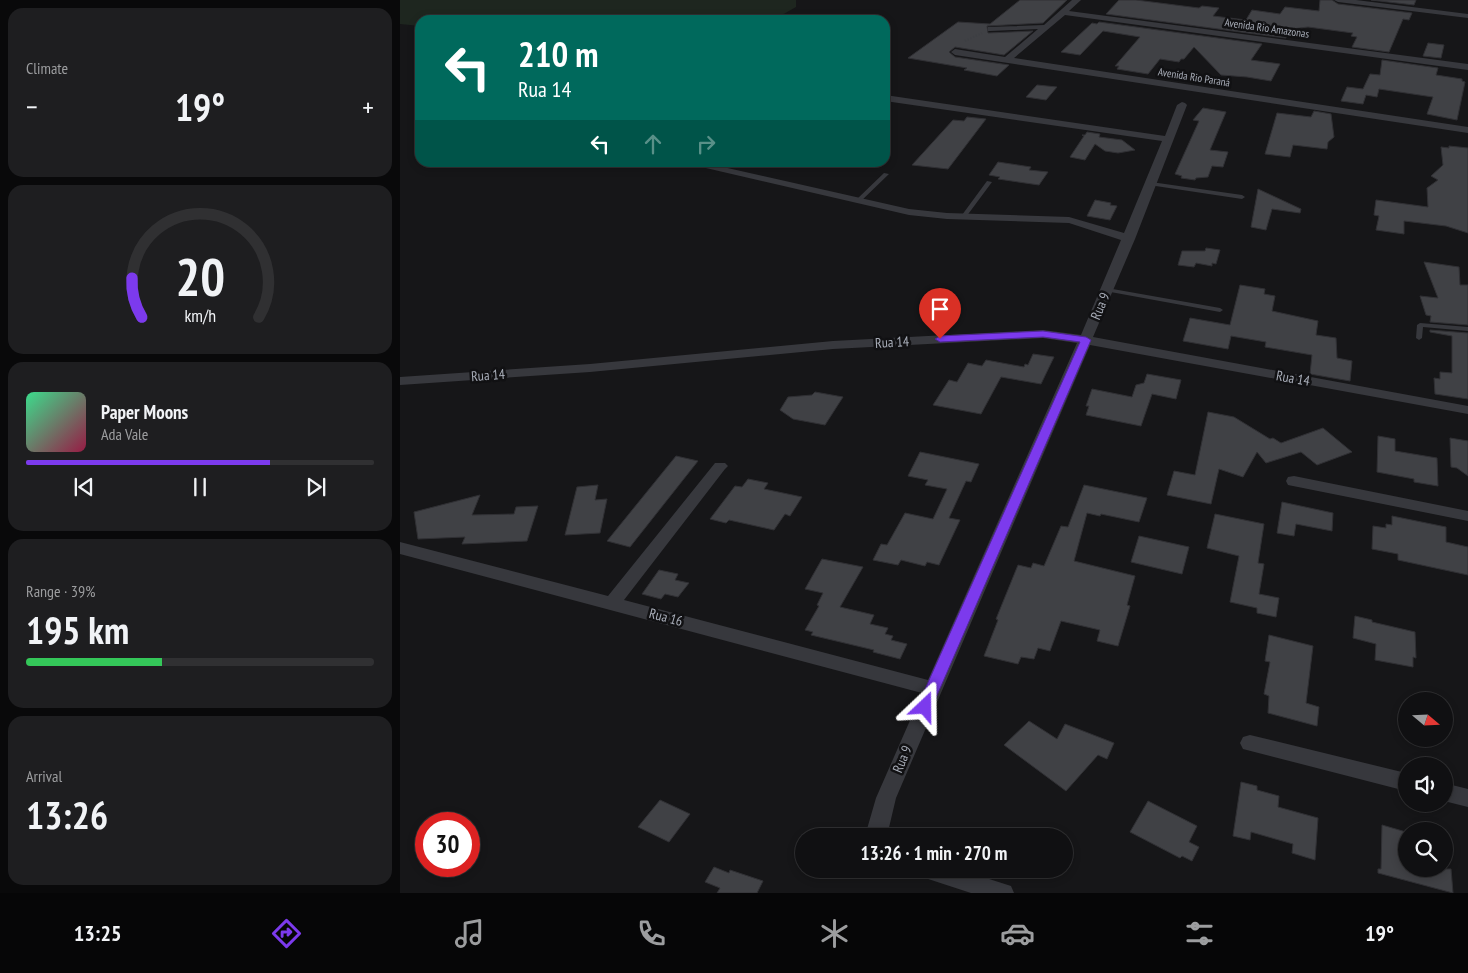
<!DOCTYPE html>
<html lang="en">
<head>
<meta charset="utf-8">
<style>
	body { margin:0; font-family:"PT Sans Narrow",sans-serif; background:#1e1e20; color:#f1f3f6; height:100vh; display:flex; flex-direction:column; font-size:19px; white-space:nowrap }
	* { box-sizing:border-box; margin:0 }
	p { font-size:16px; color:#9c9d9f }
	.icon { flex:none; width:28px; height:28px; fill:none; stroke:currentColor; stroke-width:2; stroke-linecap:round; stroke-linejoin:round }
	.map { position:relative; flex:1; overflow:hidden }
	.details { display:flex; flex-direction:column; gap:8px; padding:8px; background:#09090a; width:400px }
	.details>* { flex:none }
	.guide { position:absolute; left:15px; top:15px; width:475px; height:152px; border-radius:15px; box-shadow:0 2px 8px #0003,0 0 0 1px #303032; background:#00695c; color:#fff; overflow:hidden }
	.needle { width:32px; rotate:109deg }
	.fabs { position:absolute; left:998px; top:692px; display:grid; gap:10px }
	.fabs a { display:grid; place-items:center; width:55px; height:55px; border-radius:50%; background:#101012; box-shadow:0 2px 8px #0003,0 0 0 1px #303032; font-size:25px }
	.speed { position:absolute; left:15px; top:812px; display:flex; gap:10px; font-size:25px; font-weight:700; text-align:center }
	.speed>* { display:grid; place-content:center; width:65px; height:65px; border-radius:50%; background:#101012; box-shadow:0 2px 8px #0003,0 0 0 1px #303032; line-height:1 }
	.speed .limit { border:8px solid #d22; background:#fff; color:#111 }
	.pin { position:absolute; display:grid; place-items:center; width:42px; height:42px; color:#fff; margin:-51px -21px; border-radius:50% 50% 50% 0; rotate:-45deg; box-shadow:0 0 5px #0007 }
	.pin .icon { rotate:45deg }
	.me { position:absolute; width:55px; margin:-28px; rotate:23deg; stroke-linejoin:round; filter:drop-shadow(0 0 4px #0008) }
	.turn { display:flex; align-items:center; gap:18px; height:105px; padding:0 20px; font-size:22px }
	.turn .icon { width:65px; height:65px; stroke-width:2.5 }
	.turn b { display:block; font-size:35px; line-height:42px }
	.lanes { display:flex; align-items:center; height:48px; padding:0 20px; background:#0003; justify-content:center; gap:25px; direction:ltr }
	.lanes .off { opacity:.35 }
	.big { font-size:38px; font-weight:700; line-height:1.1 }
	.details .tile { flex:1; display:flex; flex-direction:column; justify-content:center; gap:8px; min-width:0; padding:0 18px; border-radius:15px; background:#1e1e20 }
	.details .dial { align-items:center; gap:0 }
	.dial svg { height:130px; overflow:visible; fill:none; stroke:#303032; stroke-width:7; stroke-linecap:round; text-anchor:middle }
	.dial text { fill:#f1f3f6; stroke:none }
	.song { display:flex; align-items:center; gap:15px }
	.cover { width:60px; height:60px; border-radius:8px; background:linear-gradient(135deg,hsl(150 70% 55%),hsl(340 70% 35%)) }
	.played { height:5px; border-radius:2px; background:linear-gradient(90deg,#7c3aed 70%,#303032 70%) }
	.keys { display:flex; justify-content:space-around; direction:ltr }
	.heat { display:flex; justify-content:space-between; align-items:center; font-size:28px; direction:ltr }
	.charge { height:8px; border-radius:4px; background:linear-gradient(90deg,#34c759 39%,#303032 0) }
	.trip { position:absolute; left:395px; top:828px; width:278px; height:50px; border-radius:25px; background:#101012; box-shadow:0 2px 8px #0003,0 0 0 1px #303032; font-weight:700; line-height:50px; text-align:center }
	.tab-bar { display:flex; height:80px; justify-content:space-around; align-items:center; background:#060607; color:#9c9d9f }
	.tab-bar .icon { width:35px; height:35px }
	.tab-bar .selected { color:#7c3aed }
	.tab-bar b { font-size:22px; color:#f1f3f6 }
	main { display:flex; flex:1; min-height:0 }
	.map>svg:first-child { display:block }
	.green { fill:#1e261f }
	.building { fill:#404145; stroke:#303034 }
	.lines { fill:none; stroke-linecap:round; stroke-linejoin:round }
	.path { stroke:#3d3f44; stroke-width:2; stroke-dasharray:1 2; stroke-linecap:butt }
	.lane { fill:#37383d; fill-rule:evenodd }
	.street { fill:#37383d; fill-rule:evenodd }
	.route { fill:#7c3aed; stroke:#51269a }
	.labels { text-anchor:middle; stroke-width:5; stroke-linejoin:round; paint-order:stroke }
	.far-street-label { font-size:11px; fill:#a8adb8; stroke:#111113 }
	.street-label { font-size:14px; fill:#a8adb8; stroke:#111113 }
</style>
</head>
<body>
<main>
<section class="details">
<div class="tile"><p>Climate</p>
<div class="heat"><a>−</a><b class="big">19°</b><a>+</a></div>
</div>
<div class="tile dial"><svg viewBox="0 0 100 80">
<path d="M14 69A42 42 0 1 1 86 69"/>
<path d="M14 69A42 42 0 0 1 8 45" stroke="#7c3aed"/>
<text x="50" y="56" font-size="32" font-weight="700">20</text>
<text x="50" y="72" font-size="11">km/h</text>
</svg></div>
<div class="tile">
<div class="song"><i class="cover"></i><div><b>Paper Moons</b><p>Ada Vale</p></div></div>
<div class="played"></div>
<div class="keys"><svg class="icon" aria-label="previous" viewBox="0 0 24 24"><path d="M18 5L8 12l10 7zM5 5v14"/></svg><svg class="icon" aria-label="pause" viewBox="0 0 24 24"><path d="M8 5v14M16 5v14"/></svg><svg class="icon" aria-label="next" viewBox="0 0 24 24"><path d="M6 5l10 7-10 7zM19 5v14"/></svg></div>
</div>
<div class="tile"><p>Range · 39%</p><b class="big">195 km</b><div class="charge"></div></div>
<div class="tile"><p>Arrival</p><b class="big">13:26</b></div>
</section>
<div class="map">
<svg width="1068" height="893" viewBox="0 0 1068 893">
	<rect width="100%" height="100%" fill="#161618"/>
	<path class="green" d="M0,0h396v7l-23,13h-353v6l-20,-2z"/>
	<path class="building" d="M620,0h47l-24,23 -56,3 1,7 45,-2 -29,24 -49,-8 -6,5 6,5 54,8 -12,11 -33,-6 3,-2 -59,-10 50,-36 32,2z
		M719,0h17l63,8 3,-2 17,2 -6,8 33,4 6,-10 28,4 5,-7 34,4 1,-11h12l6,4 74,9 -3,7 -6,-1 -14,33 -37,-5 5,-10 -6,-1 2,-3 -45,-6 -17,2 -5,9 -180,-24z
		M971,0h45l-2,5z
		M699,22l163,22 -11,16 29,4 -9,17 -24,-4 -26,-2 -27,-28 -10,12h-3l-2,3 -19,-3 -12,15 -31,-5 2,-3h-4l25,-29 -37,-6 -23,24 -19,-3 31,-29 5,1z
		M1028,43l16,2 -3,13 -18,-2z
		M982,60l56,8 -2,7 26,4v2l3,1 -8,38 -30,-6 6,-17 -54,-8 -2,8 -11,-2 -3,9 -22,-3 6,-14 16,2 7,-15 10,1z
		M637,85l20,2 -11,13 -20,-3z
		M803,108l23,4 -16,38 18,2 -5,15 -11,-1 -4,11 -12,1 -1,2 -14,-2 1,-2 -7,-2 24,-53 -6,-1z
		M914,111l17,3 3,23 -6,5 -1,7 -34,-4 -3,12 -25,-3 12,-41 34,4z
		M567,117l19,2 -38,50 -36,-4 41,-45 11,1z
		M687,132l13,2 -1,3 23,3 13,10 -17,3 -13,-2 -10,-7 -10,16 -15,-3 14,-21 -2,-1h3z
		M1049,146l19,2v85l-22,-7 -42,-5v13l-28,-4 3,-14 -5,-1 2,-15 52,7 -1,-19 11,-8 -7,-4 12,-11 -2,-18 8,1z
		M598,162l33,5 -2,3 19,2 -9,13 -41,-6 2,-2 -11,-2z
		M858,189l43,20 -1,4 -28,-4 -6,21 -15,-3z
		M695,200l16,3 -1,2 7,1 -7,14 -23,-4z
		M806,248l14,2 -4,14 -4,-1v3l-16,-3 -2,4 -16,-2 4,-14h23z
		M1024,262l35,5 1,18h8v40l-38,-3 1,-6 -5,-1 -6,-19 18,2z
		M840,285l25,4 -1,5 11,2 -3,15 46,10 -2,14 20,3 1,20 15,3 -2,20 -40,-7 2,-19 -47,-8 1,-5 -35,-6 -3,13 -45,-8 7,-23 40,7z
		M1030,330l38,3v66l-33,-5 -1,-16 6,1v-7l12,1v-37l-22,-4z
		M633,354l21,3 -13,27 -40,-7 -20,37 -48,-9 16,-25 8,2 11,-19 14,3 4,-6 38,7 1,-3 3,1z
		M747,374l34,6 -5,19 -24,-5 -11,32 -55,-11 3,-9h-3l6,-17 40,8 4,-12 8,-2z
		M415,392l28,5 -18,28 -32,-6 -13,-9 8,-13 24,-2z
		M808,412l26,5 36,22 3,-1 8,5 42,-15 29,24 -35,13 -16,-13 -35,11 -9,-11 -14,25 -24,-8 -8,35 -44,-9 7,-24 21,4z
		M978,436l17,3v12l42,7 1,28 -24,-4v-3l-37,-7z
		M1050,438l18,3v35l-11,-8 -6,-1z
		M520,452l59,12 -8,18 -5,-1 -17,37 11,2 -21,45 -12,-3 -2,4 -24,-6 -3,5 -25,-5 8,-16 6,1 4,-7 14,-25 28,6 14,-30 -22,-4 3,-5 -20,-4z
		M276,456l22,5 -68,86 -23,-6z
		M348,479l20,4 -4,6 38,8 -12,19 -5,-2 -11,16 -45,-10 -3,3 -16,-4 25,-33 7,1z
		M198,485l-3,15 12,-1 -7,34 -35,2 12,-48z
		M684,485l63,13 -8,24 -38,-8 -1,2 -13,-3 -13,48 61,15 -8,29 3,1 -12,40 -21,-5 3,-11 -39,-9 -11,30 -12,-3 -4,11 -13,-2 -3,7 -34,-8 14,-36 -2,-1 22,-54 13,3 2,-5 11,3 17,-40 7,1z
		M80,495l-8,20 42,-1 2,-7 22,-1 -11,35 -65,3 3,-7 -47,2 -4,-27z
		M882,502l51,11 -1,18 -36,-7 -2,12 -17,-3z
		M815,514l49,10 -6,39 6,1 -5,30 20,4 -3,19 -19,-4v-5l-27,-6 9,-46 -32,-8z
		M992,516l54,11v15l22,5v28l-70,-15v-6l-26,-5 1,-23 13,2v-4l6,1z
		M739,536l50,11 -7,27 -51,-12z
		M422,559l41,8 -23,40 34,8 -4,9 18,4 -3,6 8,2 -2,4 16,4 -7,15 -27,-7 1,-2 -63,-15 2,-3 -8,-2 14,-24 -2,-1 6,-12 -18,-4z
		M259,570l19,4 -3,6 14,3 -11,14 -13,-3 -4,5 -19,-5z
		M955,616l17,4v2l43,10 1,26 -3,-1v10l-38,-7 1,-16 -23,-6z
		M869,635l44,11 -7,57 13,4 -2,19 -49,-13 1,-17 -5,-2 6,-32 -5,-1z
		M629,721l28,18 8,-15 49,19 -7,16 -9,-4 -32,36 -62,-46z
		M841,782l16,4v4l22,6 -1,11 40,11 -3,42 -23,-7 1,-9 -42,-12 -1,8 -17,-4z
		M260,800l30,14 -21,28 -31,-15z
		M748,801l49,25 -8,16 10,5 -7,14 -10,-5 -2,2 -50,-26z
		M982,825l24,7v37h45l2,24 -75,-20v-4h3z
		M314,867l15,6 1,-3 33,11 -6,12h-40l3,-5 -15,-6z"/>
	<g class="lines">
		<path class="path" d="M565,41l17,-8"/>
		<path class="lane" d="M484,173l5,1 -29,28h-4v-2z
			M587,181l5,1 -26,35h-4v-2z
			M751,182l91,13 3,2 -3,2 -93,-14v-2z
			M707,288l113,20 3,2 -3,2 -115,-21v-2z
			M1020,323l48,4v4l-45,-4 -1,11 -3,2 -3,-2 1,-13z"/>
		<path class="street" d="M672,0h9l-12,11 399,53v6l-403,-55 -51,43 454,69v6l-513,-78 -4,-3 4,-3 50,8 33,-28 -47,2h-3v-4l56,-2z
			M934,0h22l112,14v4l-130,-16z
			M485,95l280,41 12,-31 5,-3 3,1 2,2 -52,134 -42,98 375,69v8l-378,-69 -194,453 -9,38h-22l11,-38 46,-105 -522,-139v-12l208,54 107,-133h10l3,3 -3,3 -101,131 304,80 149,-337 -34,-5 -210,11 -243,23 -190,13v-8l190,-13 243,-23 210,-11 38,5 40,-95 -52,-17 -122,-4 -38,-4 -229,-53h21l208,47 38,4 122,4 55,16 38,-92 -277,-40z
			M894,476l174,35v10l-180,-36 -2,-4 2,-4z
			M850,735l156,38v18l-163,-42 -3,-6 3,-6z
			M1044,783l24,6v18l-24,-6z
			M516,869h42l53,17 3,7h-43l-52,-17z"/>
	</g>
	<path class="route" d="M643,331l43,6 5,3 -159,367 -2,4 -5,1 -6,-1 -2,-4 163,-365 -37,-5 -103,5 -5,-3 5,-3z"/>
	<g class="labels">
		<g class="far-street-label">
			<text transform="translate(867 28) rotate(8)" y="4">Avenida Rio Amazonas</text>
			<text transform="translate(794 77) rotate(9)" y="4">Avenida Rio Paraná</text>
		</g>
		<g class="street-label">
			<text transform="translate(700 306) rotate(-67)" y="5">Rua 9</text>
			<text transform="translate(492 342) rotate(-3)" y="5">Rua 14</text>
			<text transform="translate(88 375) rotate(-4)" y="5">Rua 14</text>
			<text transform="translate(893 378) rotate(10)" y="5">Rua 14</text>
			<text transform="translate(266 617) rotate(15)" y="5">Rua 16</text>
			<text transform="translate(502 759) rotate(-67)" y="5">Rua 9</text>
		</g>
	</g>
</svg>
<div class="fabs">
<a><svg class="needle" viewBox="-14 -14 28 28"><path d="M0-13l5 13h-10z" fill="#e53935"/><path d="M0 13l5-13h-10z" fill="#9c9d9f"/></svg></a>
<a><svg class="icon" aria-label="sound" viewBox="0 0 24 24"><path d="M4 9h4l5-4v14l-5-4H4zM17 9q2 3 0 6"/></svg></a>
<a><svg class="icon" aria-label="search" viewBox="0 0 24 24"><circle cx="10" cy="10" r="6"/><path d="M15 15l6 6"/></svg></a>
</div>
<div class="speed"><div class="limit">30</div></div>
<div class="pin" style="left:540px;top:339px;background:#d93025"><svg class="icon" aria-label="arrive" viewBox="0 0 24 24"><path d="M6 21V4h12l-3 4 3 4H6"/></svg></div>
<svg class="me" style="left:525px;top:707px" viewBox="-20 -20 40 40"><path d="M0-17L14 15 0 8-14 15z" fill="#7c3aed" stroke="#fff" stroke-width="4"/></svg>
<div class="trip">13:26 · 1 min · 270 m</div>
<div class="guide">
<div class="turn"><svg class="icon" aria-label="left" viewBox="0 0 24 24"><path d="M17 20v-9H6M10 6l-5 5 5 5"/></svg><div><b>210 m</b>Rua 14</div></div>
<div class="lanes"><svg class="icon" aria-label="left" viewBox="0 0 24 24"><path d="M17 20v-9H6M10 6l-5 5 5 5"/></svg><svg class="icon off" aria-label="ahead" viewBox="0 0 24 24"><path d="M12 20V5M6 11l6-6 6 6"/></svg><svg class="icon off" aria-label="right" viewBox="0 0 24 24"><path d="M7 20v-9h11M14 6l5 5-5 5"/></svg></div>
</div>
</div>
</main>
<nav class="tab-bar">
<b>13:25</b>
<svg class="icon selected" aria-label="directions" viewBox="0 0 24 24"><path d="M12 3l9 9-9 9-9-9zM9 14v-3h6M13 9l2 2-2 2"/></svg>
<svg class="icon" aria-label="music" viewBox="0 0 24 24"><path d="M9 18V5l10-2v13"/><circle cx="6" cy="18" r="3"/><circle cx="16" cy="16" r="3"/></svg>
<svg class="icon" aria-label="phone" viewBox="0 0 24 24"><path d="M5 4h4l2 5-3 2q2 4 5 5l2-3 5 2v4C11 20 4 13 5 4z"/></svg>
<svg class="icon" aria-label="climate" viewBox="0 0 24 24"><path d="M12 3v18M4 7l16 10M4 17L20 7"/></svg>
<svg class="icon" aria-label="car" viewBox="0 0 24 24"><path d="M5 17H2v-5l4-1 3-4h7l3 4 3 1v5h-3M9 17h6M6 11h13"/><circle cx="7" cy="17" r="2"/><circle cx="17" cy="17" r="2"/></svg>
<svg class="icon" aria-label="filters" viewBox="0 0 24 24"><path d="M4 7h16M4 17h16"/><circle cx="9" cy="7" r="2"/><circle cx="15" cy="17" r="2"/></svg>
<b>19°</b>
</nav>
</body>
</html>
